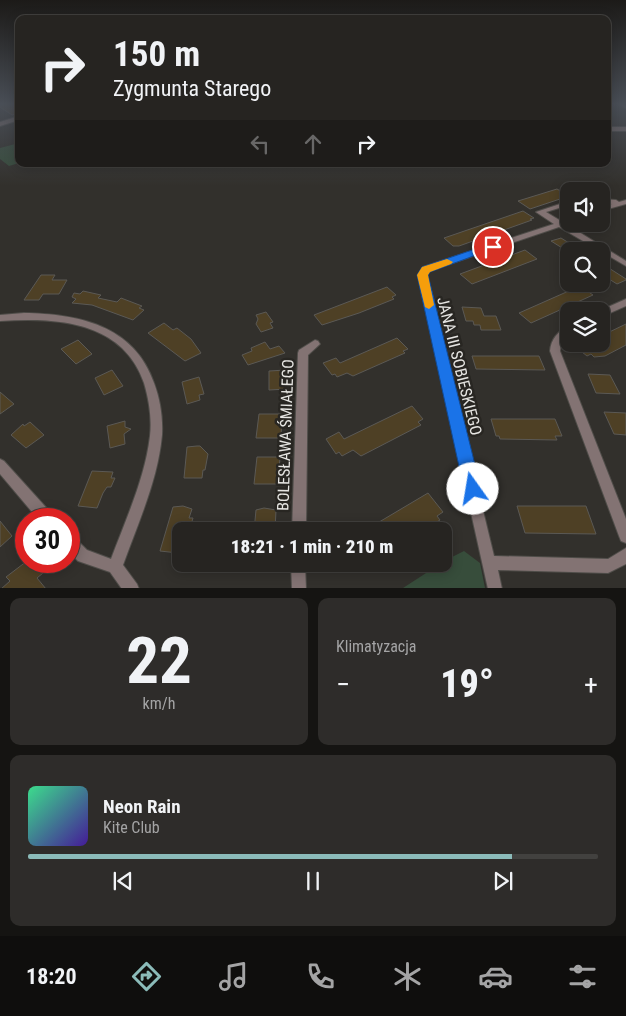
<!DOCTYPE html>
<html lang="pl">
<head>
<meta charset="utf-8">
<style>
	body { margin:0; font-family:"Roboto Condensed",sans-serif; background:#2e2c2a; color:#f1f3f6; height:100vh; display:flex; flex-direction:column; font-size:19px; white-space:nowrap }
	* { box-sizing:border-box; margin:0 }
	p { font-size:16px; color:#a4a4a5 }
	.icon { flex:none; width:28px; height:28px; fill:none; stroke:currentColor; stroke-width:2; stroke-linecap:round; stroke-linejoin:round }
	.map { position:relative; height:588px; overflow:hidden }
	.panel { display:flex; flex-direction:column; gap:10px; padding:10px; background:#151412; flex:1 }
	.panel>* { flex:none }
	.guide { position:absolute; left:15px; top:15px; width:596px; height:152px; border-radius:10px; box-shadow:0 2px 12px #0003,0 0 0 1px #42413f; background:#262421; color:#f1f3f6; overflow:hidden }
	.fabs { position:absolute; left:560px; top:182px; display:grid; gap:10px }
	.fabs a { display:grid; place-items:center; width:50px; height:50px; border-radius:10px; background:#262421; box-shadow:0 2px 12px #0003,0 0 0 1px #42413f; font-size:25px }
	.speed { position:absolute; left:15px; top:508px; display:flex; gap:10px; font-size:25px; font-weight:700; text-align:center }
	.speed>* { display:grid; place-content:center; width:65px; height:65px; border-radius:50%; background:#262421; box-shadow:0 2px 12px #0003,0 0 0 1px #42413f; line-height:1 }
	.speed .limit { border:8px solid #d22; background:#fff; color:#111 }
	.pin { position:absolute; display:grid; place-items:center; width:42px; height:42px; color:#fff; margin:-21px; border:2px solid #fff; border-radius:50%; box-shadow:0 1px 5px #0007 }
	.me { position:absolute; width:55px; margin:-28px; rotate:347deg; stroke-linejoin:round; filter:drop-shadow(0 0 4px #0008) }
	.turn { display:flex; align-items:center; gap:18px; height:105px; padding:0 15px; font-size:22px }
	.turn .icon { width:65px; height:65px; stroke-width:2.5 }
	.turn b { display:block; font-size:35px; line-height:42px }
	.lanes { display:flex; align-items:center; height:48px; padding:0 15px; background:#0003; justify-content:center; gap:25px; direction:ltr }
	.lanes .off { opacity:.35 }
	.big { font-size:38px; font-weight:800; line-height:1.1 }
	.panel .tile { flex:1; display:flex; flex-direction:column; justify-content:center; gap:8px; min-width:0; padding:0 18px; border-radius:10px; background:#2e2c2a }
	.panel .dial { align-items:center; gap:0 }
	.dial b { font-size:65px; line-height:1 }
	.song { display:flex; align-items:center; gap:15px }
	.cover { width:60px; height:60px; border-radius:8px; background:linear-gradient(135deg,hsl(150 70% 55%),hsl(260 70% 35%)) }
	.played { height:5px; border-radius:2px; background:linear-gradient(90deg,#8bbbb9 85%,#42413f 85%) }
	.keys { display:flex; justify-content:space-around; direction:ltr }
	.heat { display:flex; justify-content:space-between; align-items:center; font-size:28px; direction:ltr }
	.panel .tiles { flex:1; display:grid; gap:10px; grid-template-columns:1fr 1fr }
	.tile:last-child { grid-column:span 2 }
	.trip { position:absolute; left:172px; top:522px; width:280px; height:50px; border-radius:10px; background:#262421; box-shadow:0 2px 12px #0003,0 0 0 1px #42413f; font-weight:800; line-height:50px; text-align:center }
	.menu { display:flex; height:80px; justify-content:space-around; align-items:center; background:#0f0e0d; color:#a4a4a5 }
	.menu .icon { width:35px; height:35px }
	.menu .active { color:#8bbbb9 }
	.menu b { font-size:22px; color:#f1f3f6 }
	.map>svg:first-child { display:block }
	.green { fill:#374d3b }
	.building { fill:#4e4025; stroke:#5b5955 }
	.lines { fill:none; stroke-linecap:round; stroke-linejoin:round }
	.minor-casing { stroke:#4f4d49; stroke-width:2 }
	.minor { fill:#837373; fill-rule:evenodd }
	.route { fill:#1a73e8; stroke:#114b97 }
	.slow { fill:#f59e0b }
	.labels { text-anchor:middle; stroke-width:5; stroke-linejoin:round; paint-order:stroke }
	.near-street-label { font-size:16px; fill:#e6e5e2; stroke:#282622 }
</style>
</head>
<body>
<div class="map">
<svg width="626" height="589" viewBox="0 0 626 589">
	<rect width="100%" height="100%" fill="#32302c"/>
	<path class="green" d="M19,143v20l-10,3 -9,-7v-11z
		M464,551l16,12 5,25h-82l37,-24h4v-3z"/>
	<path class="building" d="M0,104h19v9l-7,2 -12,-8z
		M557,189l12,7 -39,13 -12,-8z
		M523,211l11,7 -4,1 2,1 -73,26h-6l-9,-8z
		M561,238l21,13h-15l-16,-10z
		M525,250l12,9 -65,25 -12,-10z
		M601,263l25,16v1l-9,4 -16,-10z
		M41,275h14l-3,5h15l-8,14h-16l-4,6h-15z
		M580,286l13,9 -62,28 -12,-10z
		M387,287l9,8 -4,2 2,2 -35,14 -37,12 -8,-10z
		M83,291l18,4 -3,3 19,4 4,-4 21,8 -3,2 5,2 -11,10 -41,-15 -20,-2 4,-4 -4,-2 2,-4 6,1z
		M462,307l19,1 3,8h12l5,14h-20l-1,-5h-6l-1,-4h-7z
		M266,312l7,10 -3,1 3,5 -12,4 -5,-8 2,-5 -2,-4z
		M164,323l9,7 4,-2 14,11 10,14 -16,8 -37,-28z
		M626,324v21l-21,11 -11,1 -3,-3 -4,2 -10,-8 8,-4h16v-8z
		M397,338l11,11 -5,2 2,2 -52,23 -6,-3 -10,4 -2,-3 -3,1 -9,-12 13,-5 4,5z
		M78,340l14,14 -16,10 -15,-15z
		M265,342l5,7 9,-3 6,7 -37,12 -6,-10 10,-4 -1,-3z
		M472,356h67l6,14 -69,-1z
		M112,370l11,16 -19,9 -9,-17z
		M286,370l1,19 -18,1v-19z
		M588,374l22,1 10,19 -24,-1z
		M199,377l5,17 -5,1 1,5 -13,4 -5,-22z
		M0,392l14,12 -14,10z
		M412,406l11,13 -5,3 3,3 -60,31 -8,-6 -11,6 -3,-4 -3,2 -10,-15 13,-7 5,7z
		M604,412l22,1v22l-12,-1z
		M259,414h23l-1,24h-25z
		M491,419h64l7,17h-7l2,4 -57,-1 -1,-3h-3z
		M125,421v6l6,2 -7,5 1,10 -15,4 -3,-22z
		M30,422l14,13 -18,13 -15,-13 12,-11 1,2z
		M197,446h3l8,8 -3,16h-2l-1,8h-18l3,-31z
		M257,457h23l-2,27h-24z
		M92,471l21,1 -2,6h4l-4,9h-4l-4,6 -6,15 -19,-2z
		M428,493l15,19 -6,4 3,4 -19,11h-57z
		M183,506l9,3 -3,9h4l-3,10 -2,3h-7l-3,22 -18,-2 13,-44z
		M517,506h69l10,28 -71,-1z
		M264,508l12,2 -1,21h-21l2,-21z
		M0,521l12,15 -12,11z
		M27,561h6l10,12 -6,5 9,11h-45l9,-8 -4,-4z"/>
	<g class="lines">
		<defs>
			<path id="minor" d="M620,104l6,1v3l-6,-3z
				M19,116v4l-19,6v-4z
				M608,127h18v4h-18z
				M601,199l15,1 3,2 7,-2v4l-25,7v-4l11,-3 -11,-1z
				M569,201v4l-23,7 15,9 8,-2v4l-3,1 60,37v5l-67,-39 -130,44 -3,4 68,281 114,3 18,-11v16l-18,9 -110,-3 4,19h-14l-70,-314 5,-8 131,-43 -18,-12z
				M626,299v7l-25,11v-6h-2z
				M24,313c54,1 110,12 130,70 6,16 9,34 8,52 -4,45 -24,88 -39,130l14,19 2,5h-17l-12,-17 -32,-11 -9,-9v-17l5,2 13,13 24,9c15,-40 34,-81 39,-123 2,-18 -1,-36 -6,-53 -21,-62 -88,-66 -144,-62v-6z
				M569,326v9l-8,8 -1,8 66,168v24l-5,-2 -2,-5 -69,-185c1,-12 8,-20 19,-25z
				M315,340l3,1 2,3 -12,11 -2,176h-14l6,-178 1,-3z
				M0,459l4,2 48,53 2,5h-16l-38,-45z
				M291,564h14l1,25h-14z"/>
		</defs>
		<use href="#minor" class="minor-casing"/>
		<use href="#minor" class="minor"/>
	</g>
	<linearGradient id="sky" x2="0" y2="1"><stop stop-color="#1c1a18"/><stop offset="0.56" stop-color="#494e56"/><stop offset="1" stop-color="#494e56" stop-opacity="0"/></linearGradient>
	<rect width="626" height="186" fill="url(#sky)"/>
	<path class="route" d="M490,244l8,3 -68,25 -2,3 53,214 -3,6 -5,2 -6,-2 -3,-6 -47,-214 5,-8z"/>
	<path class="slow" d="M447,259l6,3 -2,2 -21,8 -2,3 6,30 -5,4 -4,-2 -8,-32 5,-8z"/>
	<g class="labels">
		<g class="near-street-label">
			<text transform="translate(460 366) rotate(76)" y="6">JANA III SOBIESKIEGO</text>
			<text transform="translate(285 435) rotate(-88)" y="6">BOLESŁAWA ŚMIAŁEGO</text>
		</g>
	</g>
</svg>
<div class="fabs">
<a><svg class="icon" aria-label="sound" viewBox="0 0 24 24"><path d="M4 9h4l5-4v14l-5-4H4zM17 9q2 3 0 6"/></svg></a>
<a><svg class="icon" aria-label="search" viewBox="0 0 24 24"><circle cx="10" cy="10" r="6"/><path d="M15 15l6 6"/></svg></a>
<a><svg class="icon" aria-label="layers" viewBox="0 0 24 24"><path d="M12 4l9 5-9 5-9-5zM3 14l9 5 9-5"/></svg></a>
</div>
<div class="speed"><div class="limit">30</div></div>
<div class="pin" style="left:493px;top:247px;background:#d93025"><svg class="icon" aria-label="arrive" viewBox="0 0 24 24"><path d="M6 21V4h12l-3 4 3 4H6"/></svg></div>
<svg class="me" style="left:473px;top:489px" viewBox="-20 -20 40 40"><circle r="19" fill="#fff"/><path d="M0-13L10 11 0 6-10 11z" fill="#1a73e8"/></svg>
<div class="trip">18:21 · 1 min · 210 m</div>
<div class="guide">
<div class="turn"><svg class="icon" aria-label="right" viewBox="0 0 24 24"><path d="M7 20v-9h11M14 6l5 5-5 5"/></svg><div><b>150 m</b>Zygmunta Starego</div></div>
<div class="lanes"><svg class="icon off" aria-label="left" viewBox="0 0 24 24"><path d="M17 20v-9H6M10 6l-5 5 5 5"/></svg><svg class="icon off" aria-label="ahead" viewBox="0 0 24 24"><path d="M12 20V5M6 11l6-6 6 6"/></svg><svg class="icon" aria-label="right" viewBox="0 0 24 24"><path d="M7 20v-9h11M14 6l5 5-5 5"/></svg></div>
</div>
</div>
<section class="panel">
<div class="tiles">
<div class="tile dial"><b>22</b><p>km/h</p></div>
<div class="tile"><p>Klimatyzacja</p>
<div class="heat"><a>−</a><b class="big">19°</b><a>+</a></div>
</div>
<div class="tile">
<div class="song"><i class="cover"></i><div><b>Neon Rain</b><p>Kite Club</p></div></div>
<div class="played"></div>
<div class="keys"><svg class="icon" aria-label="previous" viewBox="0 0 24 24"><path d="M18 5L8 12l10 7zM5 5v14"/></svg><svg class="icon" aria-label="pause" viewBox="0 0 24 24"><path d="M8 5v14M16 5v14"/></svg><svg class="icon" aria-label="next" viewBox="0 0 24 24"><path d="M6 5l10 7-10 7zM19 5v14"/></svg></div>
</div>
</div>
</section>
<nav class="menu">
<b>18:20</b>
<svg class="icon active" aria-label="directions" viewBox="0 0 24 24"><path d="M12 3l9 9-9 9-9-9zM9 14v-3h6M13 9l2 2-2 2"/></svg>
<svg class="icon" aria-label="music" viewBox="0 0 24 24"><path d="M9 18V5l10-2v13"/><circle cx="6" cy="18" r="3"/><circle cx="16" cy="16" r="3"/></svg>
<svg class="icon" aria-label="phone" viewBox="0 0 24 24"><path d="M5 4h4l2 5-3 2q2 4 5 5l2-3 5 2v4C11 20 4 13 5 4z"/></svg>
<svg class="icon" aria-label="climate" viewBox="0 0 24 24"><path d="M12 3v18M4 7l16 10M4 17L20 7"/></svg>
<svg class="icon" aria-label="car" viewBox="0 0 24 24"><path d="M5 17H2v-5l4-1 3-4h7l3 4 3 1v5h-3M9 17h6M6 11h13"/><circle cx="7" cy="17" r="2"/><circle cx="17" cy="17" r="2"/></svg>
<svg class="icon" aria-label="filters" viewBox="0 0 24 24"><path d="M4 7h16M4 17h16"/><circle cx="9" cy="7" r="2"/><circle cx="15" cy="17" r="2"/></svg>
</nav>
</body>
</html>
